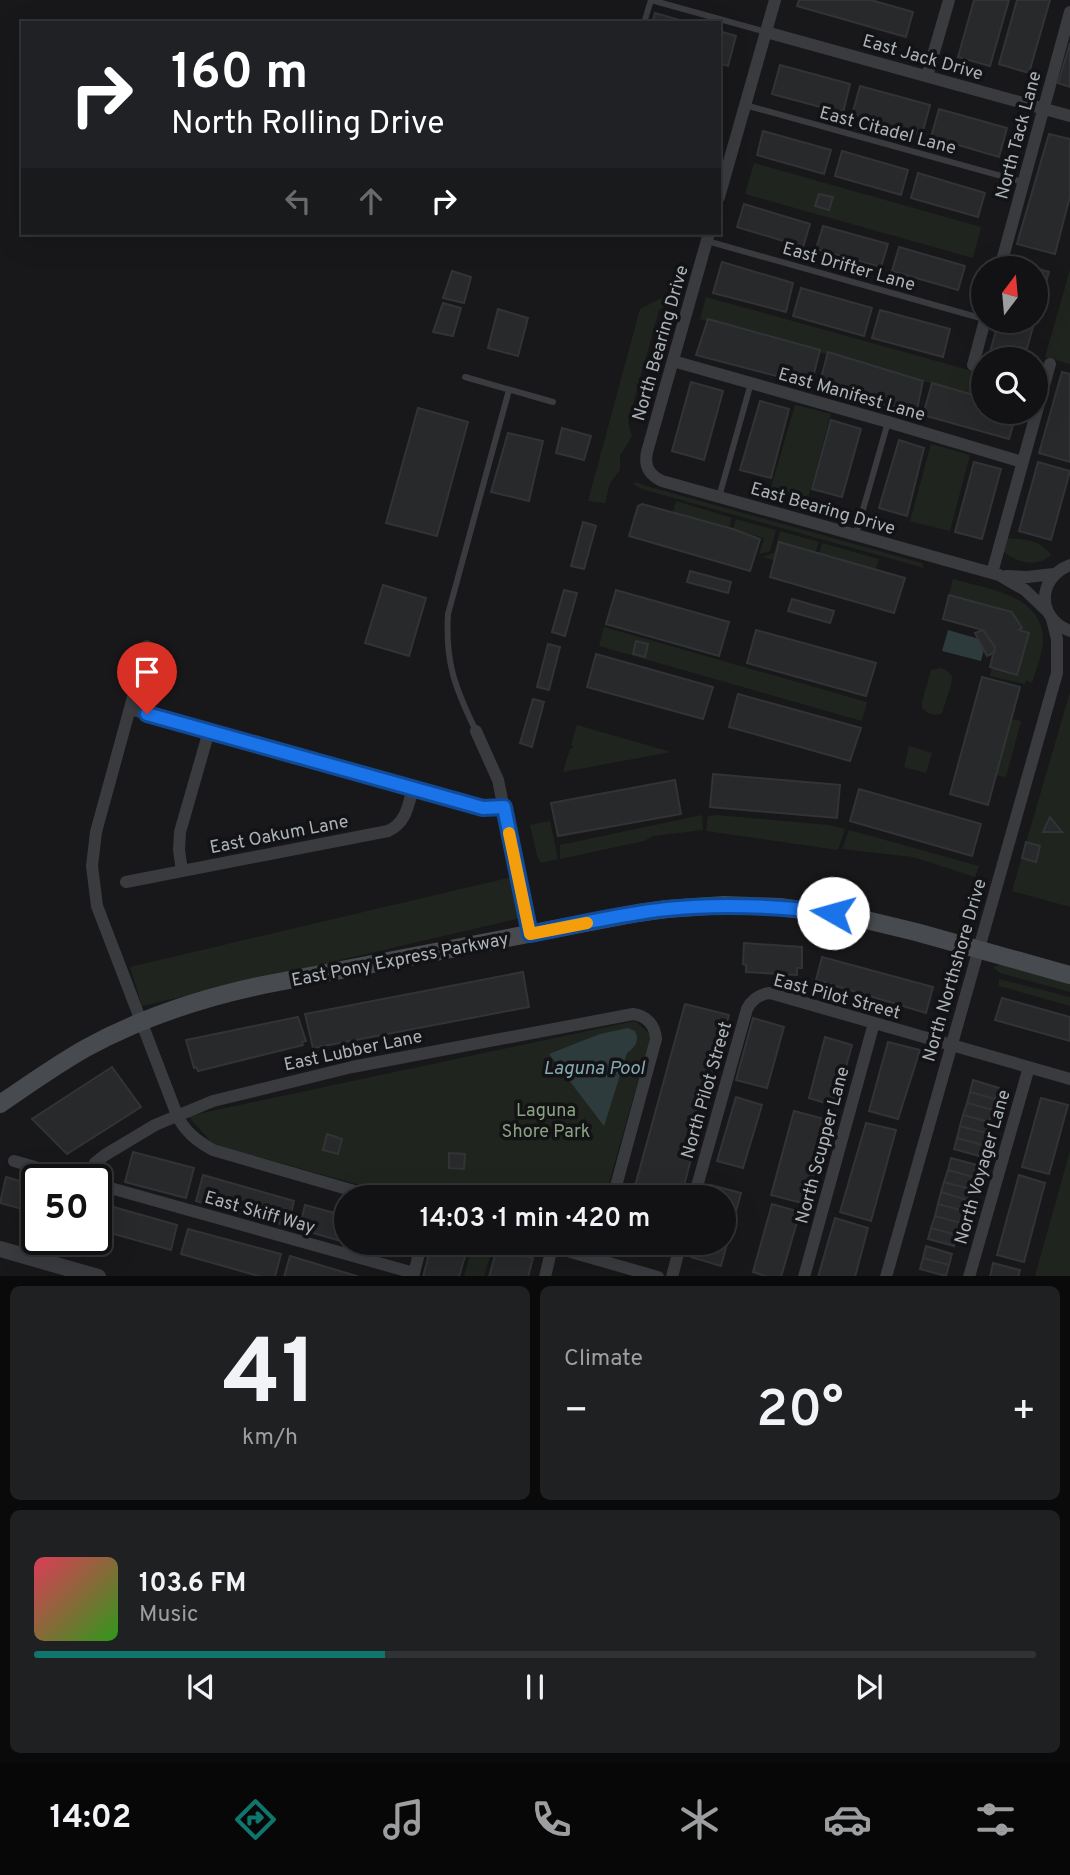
<!DOCTYPE html>
<html lang="en">
<head>
<meta charset="utf-8">
<style>
	body { margin:0; font-family:Overpass,sans-serif; background:#1f2022; color:#f1f3f6; height:100vh; display:flex; flex-direction:column; font-size:26px; white-space:nowrap }
	* { box-sizing:border-box; margin:0 }
	p { font-size:23px; color:#9c9ea0 }
	.icon { flex:none; width:38px; height:38px; fill:none; stroke:currentColor; stroke-width:2; stroke-linecap:round; stroke-linejoin:round }
	.map { position:relative; height:1276px; overflow:hidden }
	.side { display:flex; flex-direction:column; gap:10px; padding:10px; background:#0a0a0b; flex:1 }
	.side>* { flex:none }
	.hud { position:absolute; left:21px; top:21px; width:700px; height:214px; border-radius:0px; box-shadow:0 7px 28px #0002,0 0 0 2px #313234; background:#202124; color:#fff; overflow:hidden }
	.needle { width:46px; rotate:16deg }
	.buttons { position:absolute; left:971px; top:256px; display:grid; gap:14px }
	.buttons a { display:grid; place-items:center; width:77px; height:77px; border-radius:50%; background:#121214; box-shadow:0 7px 28px #0002,0 0 0 2px #313234; font-size:35px }
	.speed { position:absolute; left:21px; top:1164px; display:flex; gap:14px; font-size:35px; font-weight:700; text-align:center }
	.speed>* { display:grid; place-content:center; width:91px; height:91px; border-radius:50%; background:#121214; box-shadow:0 7px 28px #0002,0 0 0 2px #313234; line-height:1 }
	.speed .limit { border:4px solid #111; border-radius:10px; background:#fff; color:#111 }
	.pin { position:absolute; display:grid; place-items:center; width:60px; height:60px; color:#fff; margin:-72px -30px; border-radius:50% 50% 50% 0; rotate:-45deg; box-shadow:0 0 7px #0007 }
	.pin .icon { rotate:45deg }
	.me { position:absolute; width:77px; margin:-38px; rotate:277deg; stroke-linejoin:round; filter:drop-shadow(0 0 5px #0008) }
	.turn { display:flex; align-items:center; gap:24px; height:147px; padding:0 35px; font-size:32px }
	.turn .icon { width:91px; height:91px; stroke-width:2.5 }
	.turn b { display:block; font-size:49px; line-height:60px }
	.lanes { display:flex; align-items:center; height:66px; padding:0 35px; background:#0003; justify-content:center; gap:35px; direction:ltr }
	.lanes .off { opacity:.35 }
	.big { font-size:52px; font-weight:600; line-height:1.1 }
	.side .tile { flex:1; display:flex; flex-direction:column; justify-content:center; gap:10px; min-width:0; padding:0 24px; border-radius:10px; background:#1f2022 }
	.side .dial { align-items:center; gap:0 }
	.dial b { font-size:91px; line-height:1 }
	.song { display:flex; align-items:center; gap:21px }
	.cover { width:84px; height:84px; border-radius:10px; background:linear-gradient(135deg,hsl(350 70% 55%),hsl(110 70% 35%)) }
	.played { height:7px; border-radius:4px; background:linear-gradient(90deg,#0f766e 35%,#313234 35%) }
	.keys { display:flex; justify-content:space-around; direction:ltr }
	.heat { display:flex; justify-content:space-between; align-items:center; font-size:38px; direction:ltr }
	.side .tiles { flex:1; display:grid; gap:10px; grid-template-columns:1fr 1fr }
	.tile:last-child { grid-column:span 2 }
	.trip { position:absolute; left:334px; top:1185px; width:402px; height:70px; border-radius:35px; background:#121214; box-shadow:0 7px 28px #0002,0 0 0 2px #313234; font-weight:600; line-height:70px; text-align:center }
	.dock { display:flex; height:112px; justify-content:space-around; align-items:center; background:#070708; color:#9c9ea0 }
	.dock .icon { width:49px; height:49px }
	.dock .current { color:#0f766e }
	.dock b { font-size:32px; color:#f1f3f6 }
	.map>svg:first-child { display:block }
	.green { fill:#1f251e }
	.water { fill:#2e3b3d }
	.building { fill:#28292b; stroke:#323336; stroke-width:2 }
	.lines { fill:none; stroke-linecap:round; stroke-linejoin:round }
	.service { stroke:#393b3f; stroke-width:6 }
	.minor { stroke:#393b3f; stroke-width:12 }
	.tertiary { stroke:#393b3f; stroke-width:16 }
	.secondary { stroke:#474b4f; stroke-width:18 }
	.route-casing { stroke:#114b97; stroke-width:18 }
	.route { stroke:#1a73e8; stroke-width:12 }
	.slow { stroke:#f59e0b; stroke-width:12 }
	.labels { text-anchor:middle; stroke-width:7; stroke-linejoin:round; paint-order:stroke }
	.street-label { font-size:18px; fill:#abb3b9; stroke:#131315 }
	.park-label { font-size:18px; fill:#89a382; stroke:#131315 }
	.water-label { font-size:19px; font-style:italic; fill:#83a9b3; stroke:#131315 }
</style>
</head>
<body>
<div class="map">
<svg width="1070" height="1277" viewBox="0 0 1070 1277">
	<rect width="100%" height="100%" fill="#18181a"/>
	<path class="green" d="M754,163l227,64 -8,31 -228,-64z
		M1070,270v94l-25,-7z
		M706,297l277,77v24l-283,-79z
		M669,298l-1,6 -9,6 -31,112 4,14 -12,20v14l-10,13 -5,20 -17,-2 52,-192 20,-10z
		M795,405l36,9 -24,88 -37,-11z
		M931,444l39,11 -20,76 -40,-10z
		M637,482l6,3 279,78 2,5 -282,-79 -9,-5z
		M676,501l56,17 -3,10 -56,-16z
		M736,519l40,11 -6,21 -10,3 -1,2 5,-18 -31,-9z
		M780,531l39,11 -4,11 -41,7 -12,-3 12,-4z
		M1007,538c18,1 34,2 44,17 -15,13 -33,8 -47,-3z
		M822,543l57,16 -4,11 -56,-16z
		M953,579c33,10 89,15 90,60 0,14 -7,30 -11,44l-6,-3 -1,4 -35,-8 2,-9 25,7 12,-40 -10,-4 3,-2 -10,-16 -63,-17z
		M604,627l263,75 -5,19 -263,-75z
		M941,668l5,2 6,6 -1,9 -9,28c-8,4 -13,1 -20,-5v-6l9,-32z
		M1070,692v215l-58,-16z
		M1011,719l10,2 -15,56 -10,-2z
		M577,725l94,27 -108,20 7,-23h2l1,-3 -2,-1z
		M909,746l23,7 -6,20 -22,-6z
		M702,815l1,15 -50,6 -9,5 -84,18v-14z
		M716,815l112,10 17,4 -7,21 -132,-19 2,-15z
		M550,821l8,38 -17,4 -4,-8 -7,-30z
		M849,830l130,36 -4,11 -62,-20 -71,-8z
		M512,877l9,41 -379,88 -12,-39z
		M1001,965l69,19v8l-70,-19 -7,-6z
		M999,979l71,18v9l-71,-20z
		M635,1021l16,14 -46,162h-202l-190,-53 -25,-28z
		M1070,1151v125h-35l33,-118z
		M472,1248l19,6 -7,22h-20z"/>
	<path class="water" d="M948,630l38,11 -5,20 -39,-10z
		M628,1028l7,3c5,10 0,16 -8,22l-23,73 -55,-72 51,-20z"/>
	<path class="building" d="M799,0h72l42,12 -7,25 -109,-31z
		M974,0h35l-19,66 -32,-9z
		M1017,0h33l-21,73 -30,-9z
		M655,13l35,10h-38z
		M719,31l17,5 -8,30 -9,-3z
		M1070,43v44l-12,-4z
		M780,65l70,19 -7,29 -71,-19z
		M860,86l70,19 -8,30 -70,-20z
		M939,109l68,19 -8,29 -68,-20z
		M763,131l68,19 -7,24 -67,-19z
		M1049,134l21,5v57l-15,58 -38,-10z
		M842,151l66,19 -7,25 -66,-19z
		M918,173l67,20 -7,24 -67,-19z
		M819,194l14,3 -4,13 -14,-4z
		M744,204l66,20 -7,23 -66,-20z
		M823,226l65,18 -7,23 -65,-18z
		M899,247l66,19 -7,24 -66,-19z
		M722,262l71,21 -7,29 -73,-19z
		M1036,268l13,4 -13,44z
		M452,271l19,6 -7,26 -21,-5z
		M801,288l71,20 -8,28 -71,-20z
		M443,303l18,5 -8,28 -20,-4z
		M498,309l30,9 -10,38 -30,-8z
		M880,310l70,19 -7,28 -71,-19z
		M708,319l112,31 -9,35 -115,-30z
		M999,320h36l-11,39h-36z
		M828,352l95,29 -7,33 -97,-28z
		M1062,372l8,2v88l-31,-9z
		M691,382l32,9 -19,69 -32,-9z
		M932,383l52,15v13h33l-8,28 -86,-24z
		M760,401l29,8 -18,69 -31,-8z
		M418,408l50,14 -31,114 -51,-13z
		M831,420l30,9 -19,68 -30,-8z
		M562,428l29,8 -7,24 -28,-7z
		M508,433l35,8 -14,60 -38,-9z
		M899,440l25,8 -17,68 -28,-8z
		M974,462l27,7 -19,70 -27,-7z
		M1038,462l32,9 -19,69 -32,-9z
		M642,504l91,25 27,10 -10,32 -121,-35 9,-30z
		M583,522l13,4 -12,43 -13,-3z
		M779,542l126,36 -11,35 -124,-36z
		M690,571l41,11 -3,11 -41,-11z
		M383,585l43,13 -17,58 -44,-13z
		M564,590l13,3 -12,43 -13,-4z
		M616,590l113,32 -10,34 -113,-32z
		M949,595l63,17 10,16 -3,2 10,3 -12,42 -27,-8 5,-20 -12,-17 -40,-11z
		M792,599l42,12 -4,12 -42,-12z
		M756,630l120,33 -10,33 -119,-33z
		M983,630l12,17 -1,6 -7,3 -12,-23z
		M636,641l12,3 -3,13 -12,-3z
		M548,644l12,3 -11,43 -12,-3z
		M596,654l117,33 -10,32 -116,-32z
		M982,677l38,10 -32,118 -38,-11z
		M738,694l123,34 -11,33 -121,-34z
		M533,699l11,3 -12,45 -12,-4z
		M713,774l127,11 -3,33 -127,-11z
		M675,780l6,34 -123,22 -7,-33z
		M859,789l122,35 -9,32 -122,-35z
		M1050,817l12,15h-19z
		M1026,842l14,4 -4,16 -14,-4z
		M744,943l58,4v21h-5v7l-51,-3v-7l-3,-1z
		M822,957l111,30 -7,26 -110,-33z
		M523,972l6,35 -216,41 -8,-34z
		M1002,998l68,19v24l-75,-21z
		M685,1004l44,11 -48,182h-49z
		M298,1017l8,24 -4,1 1,3 -105,26 -2,-4 -2,1 -8,-28z
		M753,1018l31,9 -17,61 -31,-8z
		M825,1037l27,8 -17,61 -26,-8z
		M888,1042l32,8 -22,69 -29,-8z
		M112,1067l29,40 -74,47 -35,-35z
		M973,1080l26,8 -4,11 -25,-7z
		M970,1092l25,7 -2,11 -26,-7z
		M736,1097l26,8 -19,63 -26,-7z
		M1041,1098l27,7 -19,69 -27,-7z
		M967,1103l26,7 -4,12 -26,-7z
		M794,1111l34,9 -22,84 -35,-9z
		M963,1115l26,7 -3,11 -26,-7z
		M866,1123l30,7 -25,91 -31,-9z
		M960,1126l26,7 -3,12 -26,-7z
		M327,1134l15,5 -4,15 -15,-4z
		M957,1138l26,7 -4,11 -25,-7z
		M133,1152l61,16 -8,30 -61,-16z
		M449,1153l16,1 -1,15 -15,-1z
		M951,1158l26,7 -4,12 -25,-7z
		M948,1170l25,7 -3,12 -26,-7z
		M203,1175l91,26 -6,25 -92,-25z
		M1019,1175l26,8 -21,79 -27,-7z
		M6,1177l31,9v27l-37,-10z
		M944,1182l26,7 -3,11 -26,-8z
		M711,1185l30,8 -20,73 -30,-9 4,-15h29v-45h-16z
		M941,1192l26,8 -3,11 -26,-7z
		M96,1202l81,23 -6,25 -75,-21z
		M772,1204l28,8 -19,65h-13l-15,-5z
		M938,1204l26,7 -3,12 -26,-7z
		M305,1205l41,11v26h47l-3,13 -91,-26z
		M935,1216l26,7 -4,12 -26,-7z
		M835,1218l33,10 -13,49h-37z
		M931,1228l26,7 -3,11 -26,-7z
		M188,1229l93,25 -6,23h-13l-81,-23z
		M432,1242h37l-10,35h-36z
		M926,1246l26,8 -3,11 -26,-7z
		M497,1248l36,10 -5,19h-39z
		M290,1256l70,21h-76z
		M923,1258l26,7 -3,11 -26,-7z
		M993,1263l27,7 -2,7h-28z"/>
	<g class="lines">
		<path class="service" d="M651,0l115,32
			M644,23l7,-23
			M745,105l278,77
			M707,241l277,78
			M465,377l88,25
			M719,497l32,-114
			M856,534l32,-112
			M476,731c-21,-43 -31,-69 -28,-117l61,-224"/>
		<path class="minor" d="M766,32l304,84
			M927,76l22,-76
			M719,197l56,-197
			M709,233l-62,219c-3,14 2,23 15,29l337,94 26,15 23,22
			M1000,268l70,-256
			M673,361l215,61 134,40
			M973,365l12,-45
			M1070,565c-33,13 -34,53 0,66
			M992,573l58,-209
			M1006,576l21,1 27,-3
			M147,646l-51,186 -4,34 5,40 80,209c8,17 20,26 36,35l162,47
			M130,709l346,97 15,3 13,-2
			M476,731l22,49 32,154
			M182,871l-3,-21 1,-18 29,-101
			M126,882l262,-51c18,-8 20,-25 25,-43
			M14,1161l66,19
			M88,1180l7,-17 10,-8 50,-30 58,-24 139,-34 281,-53c14,2 22,11 23,25l-43,158
			M96,1184l318,89
			M694,1197l53,-188c5,-10 12,-15 23,-16l300,86
			M536,1242l122,35
			M596,1259l4,-17
			M413,1277l9,-35
			M545,1277l7,-30
			M672,1277l9,-35
			M804,1277l70,-254
			M886,1277l171,-604v-34l-5,-20
			M969,1277l60,-210"/>
		<path class="tertiary" d="M0,1249l98,28"/>
		<path class="secondary" d="M0,1104c28,-19 56,-39 86,-56 55,-30 115,-50 177,-63l375,-72 29,-4 57,-4 56,2 78,11 58,14 154,43"/>
	</g>
	<g class="lines">
		<defs>
			<path id="route" d="M147,714l336,94 21,-1 26,127c45,-9 91,-20 137,-25 56,-6 111,-3 166,4"/>
		</defs>
		<use href="#route" class="route-casing"/>
		<use href="#route" class="route"/>
		<path class="slow" d="M509,833l21,101 57,-11"/>
	</g>
	<g class="labels">
		<g class="street-label">
			<text transform="translate(923 57) rotate(16)" y="6">East Jack Drive</text>
			<text transform="translate(888 130) rotate(15)" y="6">East Citadel Lane</text>
			<text transform="translate(1018 135) rotate(-75)" y="6">North Tack Lane</text>
			<text transform="translate(849 266) rotate(16)" y="6">East Drifter Lane</text>
			<text transform="translate(660 343) rotate(-74)" y="6">North Bearing Drive</text>
			<text transform="translate(852 394) rotate(16)" y="6">East Manifest Lane</text>
			<text transform="translate(823 508) rotate(16)" y="6">East Bearing Drive</text>
			<text transform="translate(279 834) rotate(-11)" y="6">East Oakum Lane</text>
			<text transform="translate(400 959) rotate(-11)" y="6">East Pony Express Parkway</text>
			<text transform="translate(954 970) rotate(-74)" y="6">North Northshore Drive</text>
			<text transform="translate(837 996) rotate(15)" y="6">East Pilot Street</text>
			<text transform="translate(353 1050) rotate(-12)" y="6">East Lubber Lane</text>
			<text transform="translate(706 1090) rotate(-74)" y="6">North Pilot Street</text>
			<text transform="translate(822 1145) rotate(-75)" y="6">North Scupper Lane</text>
			<text transform="translate(982 1167) rotate(-74)" y="6">North Voyager Lane</text>
			<text transform="translate(260 1212) rotate(16)" y="6">East Skiff Way</text>
		</g>
		<g class="park-label">
			<text x="546" y="1116">Laguna<tspan x="546" dy="21">Shore Park</tspan></text>
		</g>
		<g class="water-label">
			<text x="594" y="1074">Laguna Pool</text>
		</g>
	</g>
</svg>
<div class="buttons">
<a><svg class="needle" viewBox="-14 -14 28 28"><path d="M0-13l5 13h-10z" fill="#e53935"/><path d="M0 13l5-13h-10z" fill="#9c9ea0"/></svg></a>
<a><svg class="icon" aria-label="search" viewBox="0 0 24 24"><circle cx="10" cy="10" r="6"/><path d="M15 15l6 6"/></svg></a>
</div>
<div class="speed"><div class="limit">50</div></div>
<div class="pin" style="left:147px;top:714px;background:#d93025"><svg class="icon" aria-label="arrive" viewBox="0 0 24 24"><path d="M6 21V4h12l-3 4 3 4H6"/></svg></div>
<svg class="me" style="left:833px;top:913px" viewBox="-20 -20 40 40"><circle r="19" fill="#fff"/><path d="M0-13L10 11 0 6-10 11z" fill="#1a73e8"/></svg>
<div class="trip">14:03 · 1 min · 420 m</div>
<div class="hud">
<div class="turn"><svg class="icon" aria-label="right" viewBox="0 0 24 24"><path d="M7 20v-9h11M14 6l5 5-5 5"/></svg><div><b>160 m</b>North Rolling Drive</div></div>
<div class="lanes"><svg class="icon off" aria-label="left" viewBox="0 0 24 24"><path d="M17 20v-9H6M10 6l-5 5 5 5"/></svg><svg class="icon off" aria-label="ahead" viewBox="0 0 24 24"><path d="M12 20V5M6 11l6-6 6 6"/></svg><svg class="icon" aria-label="right" viewBox="0 0 24 24"><path d="M7 20v-9h11M14 6l5 5-5 5"/></svg></div>
</div>
</div>
<section class="side">
<div class="tiles">
<div class="tile dial"><b>41</b><p>km/h</p></div>
<div class="tile"><p>Climate</p>
<div class="heat"><a>−</a><b class="big">20°</b><a>+</a></div>
</div>
<div class="tile">
<div class="song"><i class="cover"></i><div><b>103.6 FM</b><p>Music</p></div></div>
<div class="played"></div>
<div class="keys"><svg class="icon" aria-label="previous" viewBox="0 0 24 24"><path d="M18 5L8 12l10 7zM5 5v14"/></svg><svg class="icon" aria-label="pause" viewBox="0 0 24 24"><path d="M8 5v14M16 5v14"/></svg><svg class="icon" aria-label="next" viewBox="0 0 24 24"><path d="M6 5l10 7-10 7zM19 5v14"/></svg></div>
</div>
</div>
</section>
<nav class="dock">
<b>14:02</b>
<svg class="icon current" aria-label="directions" viewBox="0 0 24 24"><path d="M12 3l9 9-9 9-9-9zM9 14v-3h6M13 9l2 2-2 2"/></svg>
<svg class="icon" aria-label="music" viewBox="0 0 24 24"><path d="M9 18V5l10-2v13"/><circle cx="6" cy="18" r="3"/><circle cx="16" cy="16" r="3"/></svg>
<svg class="icon" aria-label="phone" viewBox="0 0 24 24"><path d="M5 4h4l2 5-3 2q2 4 5 5l2-3 5 2v4C11 20 4 13 5 4z"/></svg>
<svg class="icon" aria-label="climate" viewBox="0 0 24 24"><path d="M12 3v18M4 7l16 10M4 17L20 7"/></svg>
<svg class="icon" aria-label="car" viewBox="0 0 24 24"><path d="M5 17H2v-5l4-1 3-4h7l3 4 3 1v5h-3M9 17h6M6 11h13"/><circle cx="7" cy="17" r="2"/><circle cx="17" cy="17" r="2"/></svg>
<svg class="icon" aria-label="filters" viewBox="0 0 24 24"><path d="M4 7h16M4 17h16"/><circle cx="9" cy="7" r="2"/><circle cx="15" cy="17" r="2"/></svg>
</nav>
</body>
</html>
